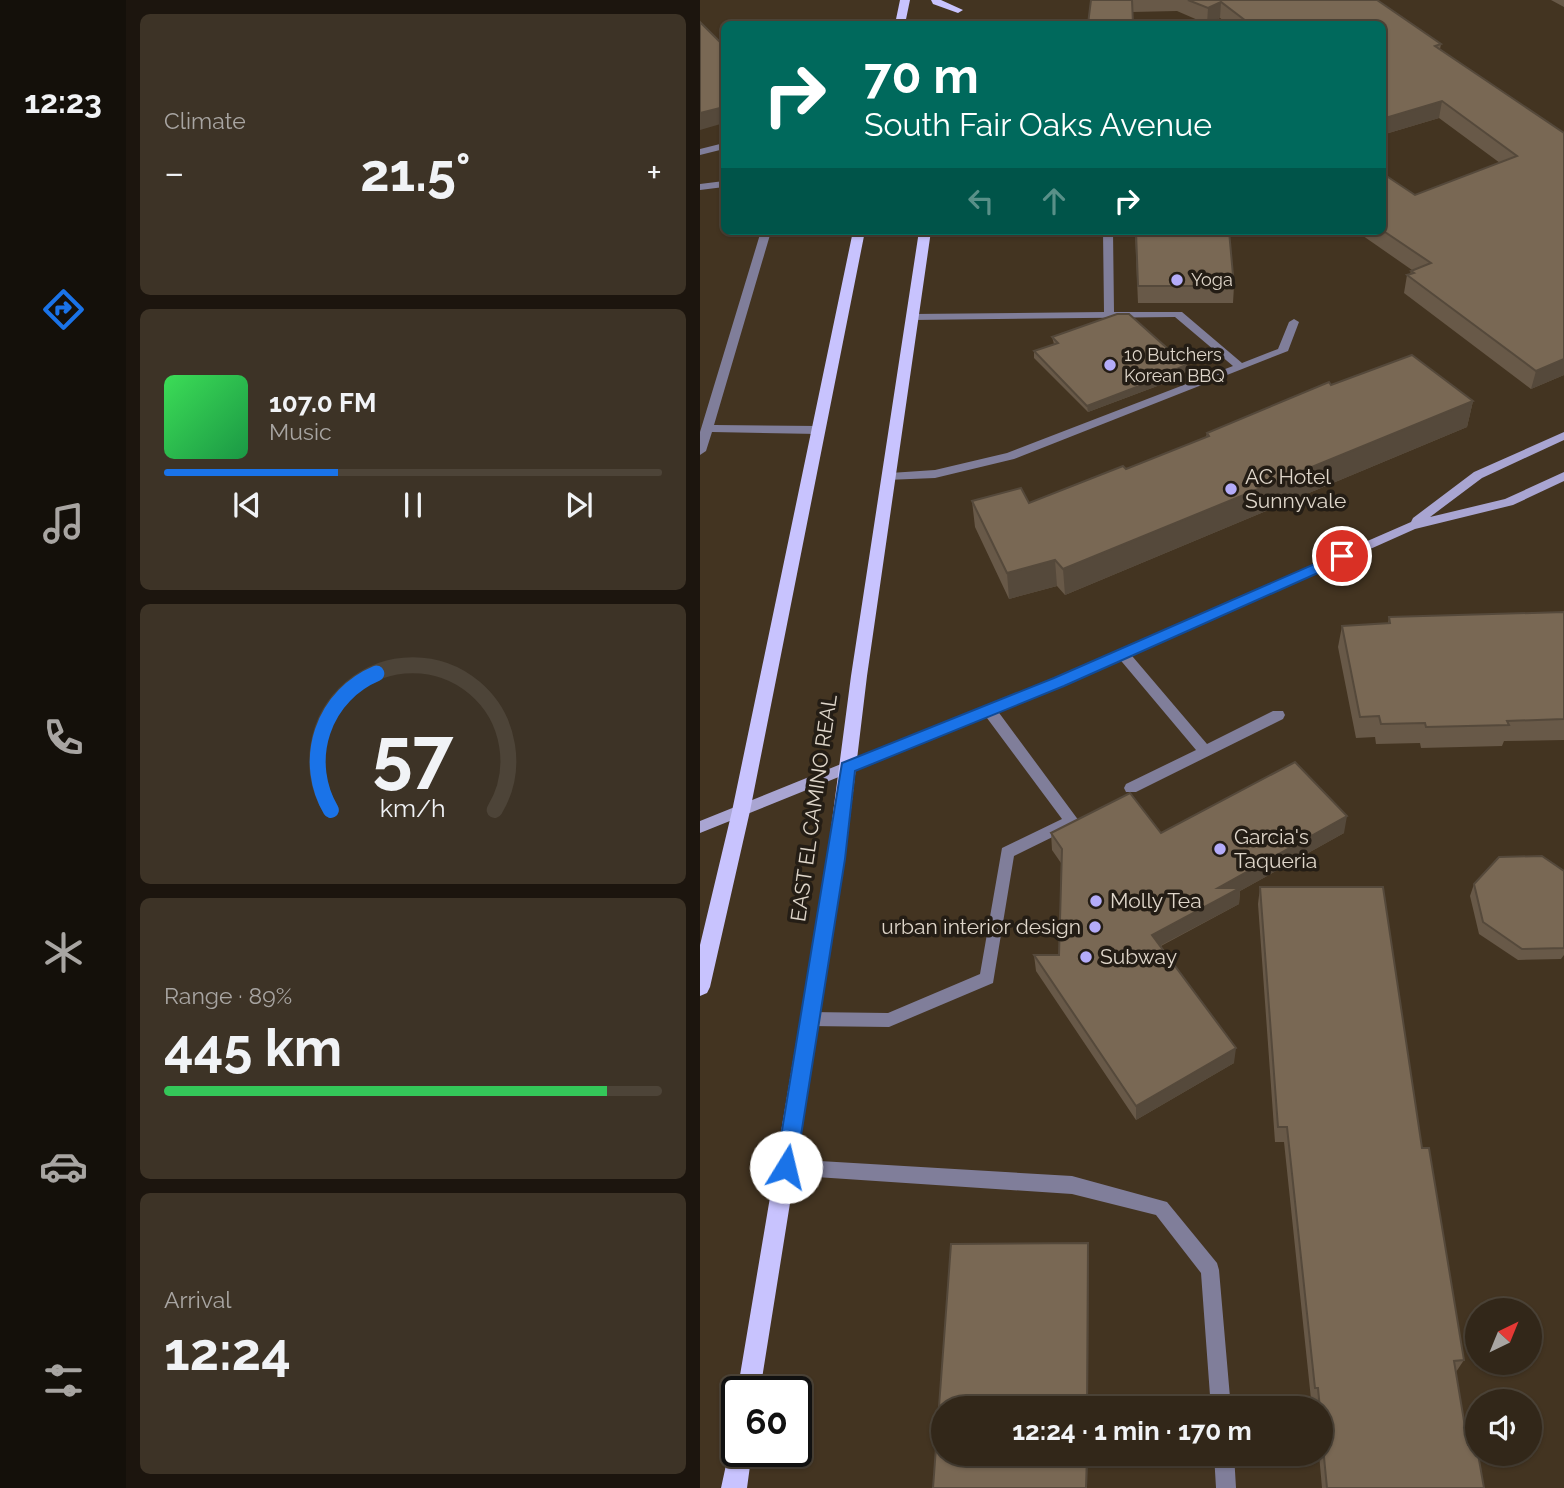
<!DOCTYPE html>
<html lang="en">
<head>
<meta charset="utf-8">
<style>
	body { margin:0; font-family:Raleway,sans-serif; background:#3d3326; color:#f1f3f6; height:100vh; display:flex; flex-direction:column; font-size:26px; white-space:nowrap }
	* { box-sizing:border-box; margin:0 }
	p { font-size:23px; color:#a8a5a2 }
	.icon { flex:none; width:38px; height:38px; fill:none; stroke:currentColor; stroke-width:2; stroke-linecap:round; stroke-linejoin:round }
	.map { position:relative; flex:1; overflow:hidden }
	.details { display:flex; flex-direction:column; gap:14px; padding:14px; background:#1c150e; width:574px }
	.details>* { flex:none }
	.banner { position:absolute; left:21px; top:21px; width:665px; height:214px; border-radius:10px; box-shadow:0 2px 5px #0004,0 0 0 2px #4d4438; background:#00695c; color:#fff; overflow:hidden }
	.needle { width:46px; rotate:43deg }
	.tools { position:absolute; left:765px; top:1298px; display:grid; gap:14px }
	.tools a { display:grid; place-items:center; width:77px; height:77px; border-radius:50%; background:#322719; box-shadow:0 2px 5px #0004,0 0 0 2px #4d4438; font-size:35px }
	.speed { position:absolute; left:21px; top:1376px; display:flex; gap:14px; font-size:35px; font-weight:700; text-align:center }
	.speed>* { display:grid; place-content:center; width:91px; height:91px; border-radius:50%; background:#322719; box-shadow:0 2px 5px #0004,0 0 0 2px #4d4438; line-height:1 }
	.speed .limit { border:4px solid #111; border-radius:10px; background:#fff; color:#111 }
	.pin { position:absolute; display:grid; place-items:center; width:60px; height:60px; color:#fff; margin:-30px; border:4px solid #fff; border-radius:50%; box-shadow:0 2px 7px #0007 }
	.me { position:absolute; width:77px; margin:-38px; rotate:9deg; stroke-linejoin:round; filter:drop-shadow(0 0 5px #0008) }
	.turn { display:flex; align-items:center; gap:24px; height:147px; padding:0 28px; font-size:32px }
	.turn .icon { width:91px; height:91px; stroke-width:2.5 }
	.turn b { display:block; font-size:49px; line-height:60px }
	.lanes { display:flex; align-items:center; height:66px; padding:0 28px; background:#0003; justify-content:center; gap:35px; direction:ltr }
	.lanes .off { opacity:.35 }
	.big { font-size:52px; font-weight:700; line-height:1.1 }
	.details .card { flex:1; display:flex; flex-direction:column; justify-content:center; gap:10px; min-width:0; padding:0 24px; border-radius:10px; background:#3d3326 }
	.details .dial { align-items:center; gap:0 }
	.dial svg { height:182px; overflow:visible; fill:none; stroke:#4d4438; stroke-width:7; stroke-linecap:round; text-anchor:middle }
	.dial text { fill:#f1f3f6; stroke:none }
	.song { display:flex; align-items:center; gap:21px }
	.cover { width:84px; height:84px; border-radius:10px; background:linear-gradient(135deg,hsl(130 70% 55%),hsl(140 70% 35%)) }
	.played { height:7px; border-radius:4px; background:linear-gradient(90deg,#1a73e8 35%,#4d4438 35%) }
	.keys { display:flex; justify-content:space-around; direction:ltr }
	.heat { display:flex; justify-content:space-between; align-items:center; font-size:38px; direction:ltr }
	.charge { height:10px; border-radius:5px; background:linear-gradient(90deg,#34c759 89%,#4d4438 0) }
	.trip { position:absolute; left:231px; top:1396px; width:402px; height:70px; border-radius:35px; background:#322719; box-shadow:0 2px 5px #0004,0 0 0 2px #4d4438; font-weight:700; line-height:70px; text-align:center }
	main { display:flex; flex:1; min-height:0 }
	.tabs { display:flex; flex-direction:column; width:126px; justify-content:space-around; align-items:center; background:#14100a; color:#a8a5a2 }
	.tabs .icon { width:49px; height:49px }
	.tabs .current { color:#1a73e8 }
	.tabs b { font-size:32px; color:#f1f3f6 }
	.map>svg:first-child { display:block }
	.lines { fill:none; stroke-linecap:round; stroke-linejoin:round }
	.lane { fill:#807e9a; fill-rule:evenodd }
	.secondary { fill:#a9a5d2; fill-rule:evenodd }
	.primary { fill:#c8c3fe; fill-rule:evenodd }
	.wall { fill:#685948 }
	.shaded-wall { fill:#55493b }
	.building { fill:#796854; stroke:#55493b; stroke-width:2 }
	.route { fill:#1a73e8; stroke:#114b97; stroke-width:2 }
	.poi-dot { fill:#b4acf9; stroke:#241d15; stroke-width:2.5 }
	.labels { text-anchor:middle; stroke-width:7; stroke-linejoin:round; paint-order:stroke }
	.far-poi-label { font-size:18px; fill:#dfd6ca; stroke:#241d15; text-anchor:start }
	.poi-label { font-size:21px; fill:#dfd6ca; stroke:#241d15; text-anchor:start }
	.street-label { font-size:21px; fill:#dfd6ca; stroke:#241d15 }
</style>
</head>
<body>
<main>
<nav class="tabs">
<b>12:23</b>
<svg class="icon current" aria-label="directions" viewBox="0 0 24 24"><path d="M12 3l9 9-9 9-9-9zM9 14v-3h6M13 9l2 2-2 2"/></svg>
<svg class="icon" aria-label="music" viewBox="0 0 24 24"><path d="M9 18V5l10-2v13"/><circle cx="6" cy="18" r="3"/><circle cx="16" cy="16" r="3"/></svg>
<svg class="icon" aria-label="phone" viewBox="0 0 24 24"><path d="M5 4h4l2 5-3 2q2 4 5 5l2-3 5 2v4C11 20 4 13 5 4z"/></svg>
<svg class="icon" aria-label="climate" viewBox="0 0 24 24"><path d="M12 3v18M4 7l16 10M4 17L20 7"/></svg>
<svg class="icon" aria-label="car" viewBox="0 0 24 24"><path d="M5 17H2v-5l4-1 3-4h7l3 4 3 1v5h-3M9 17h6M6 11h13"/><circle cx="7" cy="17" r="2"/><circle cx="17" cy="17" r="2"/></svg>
<svg class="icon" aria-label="filters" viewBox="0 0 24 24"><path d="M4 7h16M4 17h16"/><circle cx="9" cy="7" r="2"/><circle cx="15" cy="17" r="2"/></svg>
</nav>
<section class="details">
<div class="card"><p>Climate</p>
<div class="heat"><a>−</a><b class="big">21.5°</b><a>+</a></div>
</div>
<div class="card">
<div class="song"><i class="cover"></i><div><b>107.0 FM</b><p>Music</p></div></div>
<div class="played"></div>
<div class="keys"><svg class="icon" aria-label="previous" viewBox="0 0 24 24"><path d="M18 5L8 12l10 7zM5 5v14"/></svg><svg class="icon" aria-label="pause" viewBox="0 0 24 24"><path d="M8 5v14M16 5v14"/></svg><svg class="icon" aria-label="next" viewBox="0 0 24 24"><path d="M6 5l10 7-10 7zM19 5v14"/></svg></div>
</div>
<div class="card dial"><svg viewBox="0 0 100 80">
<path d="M14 69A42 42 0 1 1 86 69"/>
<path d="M14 69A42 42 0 0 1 34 9" stroke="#1a73e8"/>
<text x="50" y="56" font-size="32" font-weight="700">57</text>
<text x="50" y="72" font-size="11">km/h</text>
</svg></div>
<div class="card"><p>Range · 89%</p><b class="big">445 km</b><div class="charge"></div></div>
<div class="card"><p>Arrival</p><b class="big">12:24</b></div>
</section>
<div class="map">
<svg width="864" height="1488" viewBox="0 0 864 1488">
	<rect width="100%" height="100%" fill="#433421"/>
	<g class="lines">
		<path class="lane" d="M24,143v6l-24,6v-6z
			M24,181v6l-24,3v-6z
			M61,231h48l-5,3 -34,1 -56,190 104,1 6,4 -6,4 -106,-2 -6,19 -6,4v-23z
			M403,231h10l1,81h68l60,51 36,-14 11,-27 5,-3 5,3 -11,29 -274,108 -79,19 -49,2 -2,-3 6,-4 45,-3 72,-17 226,-87 -58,-49 -263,3 -5,-3 5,-3 192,-2z
			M422,648l5,2 80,94 66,-33h10l2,4 -2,4 -147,73h-10l-2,-4 2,-4 70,-34 -79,-94 -2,-3 2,-3z
			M289,705l5,1 85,115 -2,4 -63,31 -21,127 -104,44 -80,-1 -6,-2 -2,-5 2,-5 6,-2 79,1 92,-39 22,-126 60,-29 -78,-105 -2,-4 2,-4z
			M86,1159l286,17 95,26 50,61 2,7 12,139h-20l-10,-136 -45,-58 -84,-21 -286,-19 -6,-2 -3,-6 3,-6z
			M514,1454h20l2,34h-20z"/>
		<path class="secondary" d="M864,432v8l-82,38 -52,39 75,-18 59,-27v9l-51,24 -98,24 -351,157 -364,147v-12l354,-143 357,-156 2,-4 61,-46z"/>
		<path class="primary" d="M200,0h10l-5,24h-10z
			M231,0h10l22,10 -5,3 -25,-9z
			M153,231h12l-115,580 -40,176 -3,6 -7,3v-51l32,-134z
			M219,231h12l-64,445 -22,183 -85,532 -23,2 90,-534 24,-183z
			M37,1440v11h15l-5,37h-26l10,-46z"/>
	</g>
	<path class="wall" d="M391,0h286l64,44 -1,5 124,84v242l-33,14 -127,-96 3,-18 3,-1 1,-3 1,-1 -56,-39h26v-58l33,22 85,-32 -61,-45 -57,17v-111h-154l-8,-6 -13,6 -30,-13 -45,1z
		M851,0h13v7z
		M435,231h94l5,55 -1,17h-95z
		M352,337l134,28v7l-10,4v3l-88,33 -54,-54v-7l20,-7z
		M631,385l142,16 -6,26 -402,168 -8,-9 -48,13 -34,-72 -3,-26 57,2 97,-34 80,-32 1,-4z
		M864,612v128l-60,1 -2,5 -81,2 -1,-5 -44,1 -1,-7 -19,1 -18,-91 4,-21 46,-3 1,-6z
		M351,833h293l-104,58 -1,13 -78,42 73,117 -98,57 -100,-149 -2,-16h25l2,-92 -9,-13z
		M864,871v84l-3,4 -43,1 -39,-26 -9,-38 4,-12z
		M560,887l162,261 42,212 -8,12 12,73 16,43h-162l-3,-34h2v-45h-6l-1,-10h-3l-27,-257h-9l-17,-238z"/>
	<path class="shaded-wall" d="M521,2l-1,16 -13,6 1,-16z
		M742,101l-3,17 -57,17v-16z
		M24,107v16l-24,7v-17z
		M864,359v16l-33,14 5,-18z
		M486,365v7l-10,4v3l-88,33 -1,-6z
		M773,401l-6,26 -402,168 -2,-26z
		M355,560l2,26 -48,13 -2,-26z
		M647,816l-3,17 -104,58 -1,13 -87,46v-15l66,-47z
		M536,1048l-2,15 -98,57v-14z
		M388,1243l1,15 -1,151h-1z
		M387,1454h1l-1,34h-1z"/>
	<path class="building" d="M391,0h41l1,24h-45z
		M488,0h189l64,44 -6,2 129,87v226l-28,12 -129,-96 7,-2 -3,-2 20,-8 -49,-33v-57l33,22 102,-39 -75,-55 -60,18v-95h-132l-29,-22 -13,6z
		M0,22l24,24v61l-24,6z
		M436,231h93l5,55h-96z
		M417,314h12l57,51 -12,5 2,2 -89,34 -53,-55 24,-8 -6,-6z
		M712,355l61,46 -410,168 -8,-9 -48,13 -35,-72 49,-13 8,15 94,-37 3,3 83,-33 -2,-3 122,-51 2,3z
		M864,612v107l-57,2 2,4 -83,2 -1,-4 -44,1 -2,-8 -19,1 -18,-91 48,-3 -1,-6z
		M595,762l52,54 -129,72h22l-88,47 84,113 -100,58 -102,-151h25l3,-106 -11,-16 79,-40 31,40z
		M842,856l22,15v77l-42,1 -39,-27 -9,-38 25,-27z
		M560,887h123l39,261h7l35,212 -10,1 14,84h9v9h1l6,34h-157l-6,-62v-17h-1l-2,-21h-3l-28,-261h-9z
		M388,1243l-1,166h-144v45h144l-1,34h-153l18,-244z"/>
	<path class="route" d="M642,552l5,1v7l-283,126 -209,85 -10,88 -49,308 -3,7 -7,2 -7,-2 -3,-7 66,-404 212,-85z"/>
	<g class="poi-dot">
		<circle cx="477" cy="280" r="7"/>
		<circle cx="410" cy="365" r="7"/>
		<circle cx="531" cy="489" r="7"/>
		<circle cx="520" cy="849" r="7"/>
		<circle cx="396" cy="901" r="7"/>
		<circle cx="395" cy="927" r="7"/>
		<circle cx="386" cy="957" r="7"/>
	</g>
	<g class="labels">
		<g class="far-poi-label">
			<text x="491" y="286">Yoga</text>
			<text x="424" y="361">10 Butchers<tspan x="424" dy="21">Korean BBQ</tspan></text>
		</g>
		<g class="poi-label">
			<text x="545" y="484">AC Hotel<tspan x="545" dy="24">Sunnyvale</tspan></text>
			<text x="534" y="844">Garcia's<tspan x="534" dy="24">Taqueria</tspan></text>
			<text x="410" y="908">Molly Tea</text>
			<text x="381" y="934" text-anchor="end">urban interior design</text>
			<text x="400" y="964">Subway</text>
		</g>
		<g class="street-label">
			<text transform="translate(114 808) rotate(-82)" y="7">EAST EL CAMINO REAL</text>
		</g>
	</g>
</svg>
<div class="tools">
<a><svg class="needle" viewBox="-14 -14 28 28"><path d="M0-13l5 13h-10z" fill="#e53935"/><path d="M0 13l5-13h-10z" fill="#a8a5a2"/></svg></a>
<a><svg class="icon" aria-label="sound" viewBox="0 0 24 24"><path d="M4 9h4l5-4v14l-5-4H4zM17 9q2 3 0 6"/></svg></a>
</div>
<div class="speed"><div class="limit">60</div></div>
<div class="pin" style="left:642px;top:556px;background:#d93025"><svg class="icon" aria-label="arrive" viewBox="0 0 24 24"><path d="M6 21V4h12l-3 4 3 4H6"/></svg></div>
<svg class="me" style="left:86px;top:1167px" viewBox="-20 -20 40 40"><circle r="19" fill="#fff"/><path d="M0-13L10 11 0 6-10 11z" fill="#1a73e8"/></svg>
<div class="trip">12:24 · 1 min · 170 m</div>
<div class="banner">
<div class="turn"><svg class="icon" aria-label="right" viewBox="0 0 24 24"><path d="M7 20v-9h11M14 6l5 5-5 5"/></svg><div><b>70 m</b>South Fair Oaks Avenue</div></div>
<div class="lanes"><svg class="icon off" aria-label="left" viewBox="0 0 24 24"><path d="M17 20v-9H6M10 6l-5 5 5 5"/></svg><svg class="icon off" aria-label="ahead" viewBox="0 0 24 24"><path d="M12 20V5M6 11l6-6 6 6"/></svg><svg class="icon" aria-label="right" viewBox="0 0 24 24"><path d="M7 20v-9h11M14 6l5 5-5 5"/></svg></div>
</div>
</div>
</main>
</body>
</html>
